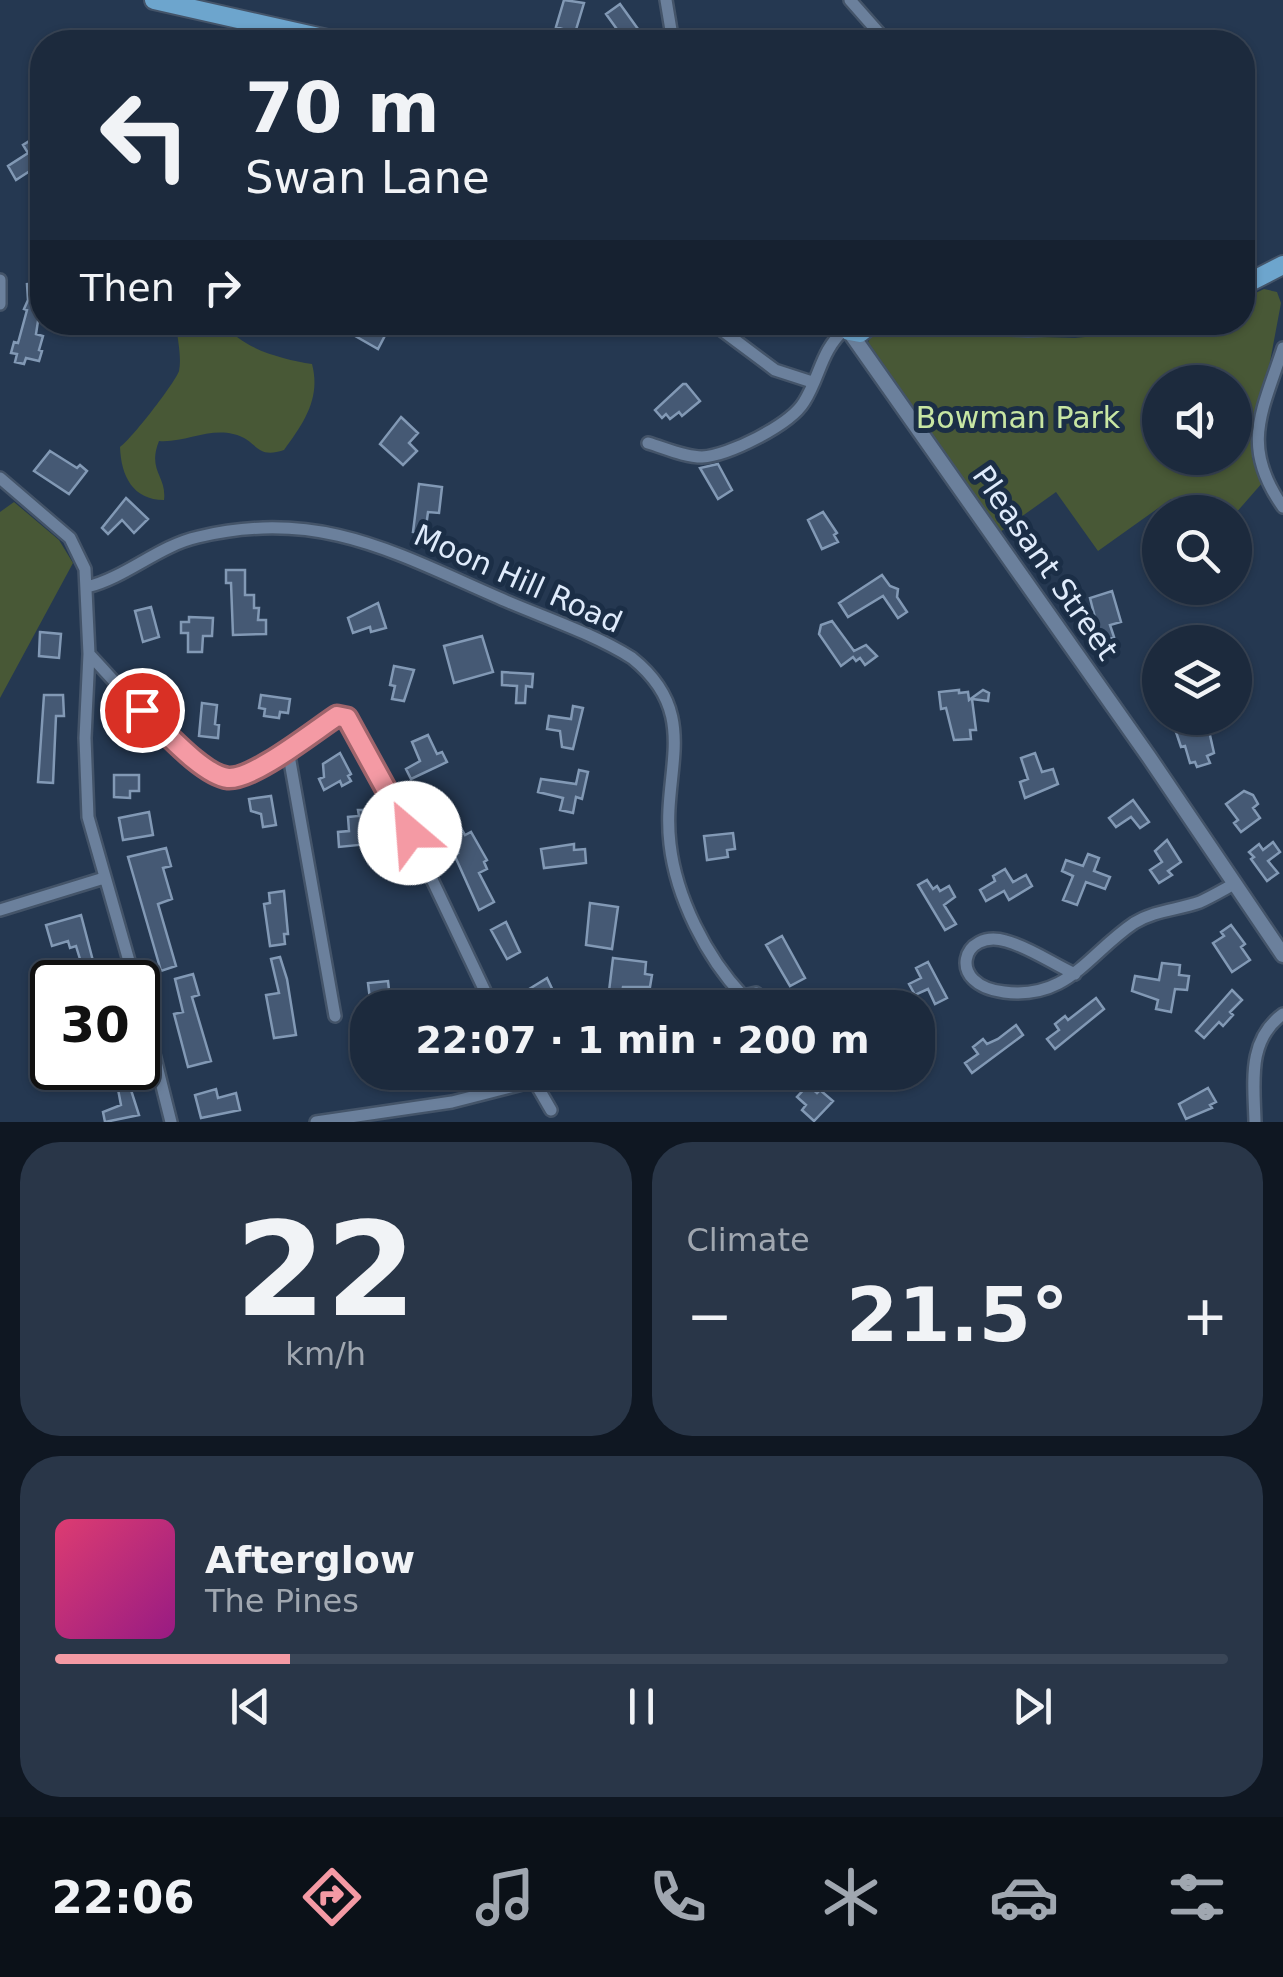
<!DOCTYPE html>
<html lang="en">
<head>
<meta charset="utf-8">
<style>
	body { margin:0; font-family:"DejaVu Sans",sans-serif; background:#293648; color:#f1f3f6; height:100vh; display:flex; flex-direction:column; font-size:38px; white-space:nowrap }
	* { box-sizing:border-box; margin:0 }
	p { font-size:32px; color:#a0a7b0 }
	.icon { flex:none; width:55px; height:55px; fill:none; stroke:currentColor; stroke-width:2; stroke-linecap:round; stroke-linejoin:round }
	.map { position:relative; height:1122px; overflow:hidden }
	.sheet { display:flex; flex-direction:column; gap:20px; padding:20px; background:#0f1722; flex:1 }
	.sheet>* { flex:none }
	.banner { position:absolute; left:30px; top:30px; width:1225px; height:305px; border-radius:40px; box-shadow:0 2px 8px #0004,0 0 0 2px #3a4657; background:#1c2a3d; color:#f1f3f6; overflow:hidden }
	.controls { position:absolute; left:1142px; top:365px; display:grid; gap:20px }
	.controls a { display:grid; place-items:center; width:110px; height:110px; border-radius:50%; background:#1c2a3d; box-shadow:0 2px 8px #0004,0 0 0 2px #3a4657; font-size:50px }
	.speed { position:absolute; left:30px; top:960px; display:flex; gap:20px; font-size:50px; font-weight:700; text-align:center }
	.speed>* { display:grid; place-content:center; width:130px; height:130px; border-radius:50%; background:#1c2a3d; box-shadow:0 2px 8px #0004,0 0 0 2px #3a4657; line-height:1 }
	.speed .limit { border:5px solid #111; border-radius:15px; background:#fff; color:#111 }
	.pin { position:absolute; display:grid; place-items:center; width:85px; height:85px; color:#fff; margin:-42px; border:5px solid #fff; border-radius:50%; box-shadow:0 2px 10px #0007 }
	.me { position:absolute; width:110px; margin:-55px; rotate:333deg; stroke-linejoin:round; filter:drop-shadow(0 0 8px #0008) }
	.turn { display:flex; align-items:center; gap:35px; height:210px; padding:0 50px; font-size:45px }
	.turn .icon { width:130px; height:130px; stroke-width:2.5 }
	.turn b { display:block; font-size:70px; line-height:85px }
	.then { display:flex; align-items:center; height:95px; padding:0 50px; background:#0003; gap:20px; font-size:38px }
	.big { font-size:75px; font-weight:600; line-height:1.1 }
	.sheet .tile { flex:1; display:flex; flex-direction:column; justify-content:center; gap:15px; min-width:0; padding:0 35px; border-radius:40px; background:#293648 }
	.sheet .dial { align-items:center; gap:0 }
	.dial b { font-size:130px; line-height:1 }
	.song { display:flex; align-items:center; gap:30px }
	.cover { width:120px; height:120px; border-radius:15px; background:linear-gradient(135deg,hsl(340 70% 55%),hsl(310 70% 35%)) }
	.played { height:10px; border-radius:5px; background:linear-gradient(90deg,#f49aa4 20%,#3a4657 20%) }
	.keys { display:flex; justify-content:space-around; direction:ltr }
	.heat { display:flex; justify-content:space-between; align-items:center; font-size:55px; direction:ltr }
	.sheet .tiles { flex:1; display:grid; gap:20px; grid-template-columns:1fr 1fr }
	.tile:last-child { grid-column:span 2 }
	.trip { position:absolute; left:350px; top:990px; width:585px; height:100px; border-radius:40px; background:#1c2a3d; box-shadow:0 2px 8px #0004,0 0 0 2px #3a4657; font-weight:600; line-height:100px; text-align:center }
	.menu { display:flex; height:160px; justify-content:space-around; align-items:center; background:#0b1118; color:#a0a7b0 }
	.menu .icon { width:70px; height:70px }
	.menu .selected { color:#f49aa4 }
	.menu b { font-size:45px; color:#f1f3f6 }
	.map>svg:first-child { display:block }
	.green { fill:#485836; fill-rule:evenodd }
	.building { fill:#455974; stroke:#8299b5; stroke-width:2.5 }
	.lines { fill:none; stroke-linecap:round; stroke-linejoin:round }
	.minor-casing { stroke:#445469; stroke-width:16 }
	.tertiary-casing { stroke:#445469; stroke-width:19 }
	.primary-casing { stroke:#445469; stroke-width:22 }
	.minor { stroke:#6b809c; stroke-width:11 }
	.tertiary { stroke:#6b809c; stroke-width:14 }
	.primary { stroke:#6da5cd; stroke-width:18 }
	.route-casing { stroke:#9f646b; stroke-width:25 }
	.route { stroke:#f49aa4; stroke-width:18 }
	.labels { text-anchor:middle; stroke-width:10; stroke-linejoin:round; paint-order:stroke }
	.park-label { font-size:30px; fill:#c8e6a3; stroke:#1b2e46 }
	.street-label { font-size:30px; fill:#dfebfb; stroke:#1b2e46 }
</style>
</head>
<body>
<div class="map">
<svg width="1283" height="1122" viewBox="0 0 1283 1122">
	<rect width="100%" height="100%" fill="#253851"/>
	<path class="green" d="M1264,289l13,3 4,11 -29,155 11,24 -28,32 -50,-2 -14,-13 -73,52 -42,-59 -56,40 -132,-190 6,-10 201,6 48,-5 52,-10 67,-1 1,-23zM1160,382h75v76h-75z
		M176,323h48c17,26 58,36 88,41 9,34 -8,59 -28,86 -30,10 -26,-11 -51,-16 -25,-6 -49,9 -74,7 -12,30 8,35 5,59 -31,0 -43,-24 -44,-53 10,-6 55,-64 59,-76 3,-14 -2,-34 -3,-48z
		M14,502l45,38 14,23 -73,135v-186z"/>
	<path class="building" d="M564,0l20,3 -9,30 -19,-6z
		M620,4l18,25 -14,10 -18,-25z
		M42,133v30l-26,17 -8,-14 20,-13 -5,-8z
		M37,283l1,10 4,2 -6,39 7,2 -4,14 3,1 -3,10 -13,-3 -2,6 -9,-2 2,-8 -6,-1 3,-11 4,1 9,-33 -3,-1 4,-9 -1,-16z
		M355,322h37l-14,27 -28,-16z
		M683,384h3l14,17 -18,15 -3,-4 -9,7 -4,-5 -4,4 -7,-8z
		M401,417l17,16 -9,10 8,8 -14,14 -23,-21z
		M50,451l27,17 3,-3 7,6 -18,23 -35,-23z
		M718,464l14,26 -14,9 -18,-31z
		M419,484l23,3 -3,26 -11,-1 -3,22 -12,-2z
		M126,498l22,21 -14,14 -12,-13 -14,14 -6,-6z
		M823,512l14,21 -3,2 4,7 -16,7 -14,-29z
		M226,570h19v25h9v13h5l-1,12h8v14l-33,1 -2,-52h-5z
		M882,575l8,11 8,3 -1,8 10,15 -9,6 -15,-22 -35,21 -9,-14z
		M1112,591l9,31 -11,3 4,12 -13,4 -11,-43z
		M378,603l8,25 -15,4 -1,-5 -17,6 -5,-15z
		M151,607l8,30 -16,5 -8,-31z
		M189,617l24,1 -1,18h-9l-1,16h-14v-19h-7v-11h8z
		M832,621l22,30 12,-6 11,11 -12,9 -5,-7 -4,3 -3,-4 -12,9 -22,-32 2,-9z
		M40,632l21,2 -2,24 -20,-2z
		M482,636l11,36 -39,11 -10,-37z
		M394,666l20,4 -10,31 -12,-2 3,-13 -5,-1z
		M502,672l31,2 -1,13 -6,-1 -1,17h-9l1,-17 -15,-1z
		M959,690v3l9,-1 1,8 14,-10 6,3 -1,8 -16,-2 4,31h-6l1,9 -17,1 -8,-32 -5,1 -2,-17z
		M44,695h19l1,21h-8l-3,67 -15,-1z
		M261,695l29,4 -2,14 -8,-1 -1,6 -15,-2 1,-7 -6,-1z
		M202,703l15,2 -2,19 4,1 -1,13 -19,-2z
		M573,706l10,2 -10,41 -11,-2 -2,-16 -13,-2 2,-13 22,3z
		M1207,722l7,31 -7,3 3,7 -13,4 -2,-5 -5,1 -5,-17 -4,1 -5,-15z
		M428,735l9,19 5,-2 5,10 -36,17 -5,-10 14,-8 -8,-19z
		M340,753l11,21 -3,2 3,5 -9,5 -2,-5 -16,9 -5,-11 5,-2 -1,-13z
		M1035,753l7,19 11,-3 5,15 -33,14 -5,-16 8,-3 -7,-21z
		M579,770l9,2 -6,27 -6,-2 -3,16 -13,-3 3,-12 -25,-6 3,-13 35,5z
		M114,775h25v16h-9v7l-16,-1z
		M1244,791l9,4 5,9 -5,4 7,10 -19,14 -7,-9 4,-3 -12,-16z
		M442,793l17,36 2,-1 4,7 6,-3 16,28 -3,2 3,7 -8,4 15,29 -15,8 -25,-56 4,-1 -14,-31 -4,2 -7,-15 3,-2 -4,-9z
		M271,796l5,29 -13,2 -2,-13 -10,-3 -2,-12z
		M1133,800l16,22 -9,6 -9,-11 -15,10 -7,-9z
		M358,810h9l2,34 -30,3 -1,-15 11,-1 -1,-14 11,-1z
		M149,812l4,23 -30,5 -4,-22z
		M733,833l2,16 -8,1 1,7 -21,3 -3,-24z
		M1167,840l14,22 -13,9 4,4 -13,8 -9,-13 12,-8 -7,-11z
		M1273,842l7,10 -12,9 10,12 -11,8 -16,-22 3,-2 -5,-5 10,-8 4,6z
		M574,844v6l11,-1 1,14 -42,5 -3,-19z
		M166,848l5,18 -8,2 9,31 -14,5 18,62 -15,5 -33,-114z
		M1088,854l11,4 -5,13 16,6 -5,12 -19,-7 -9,23 -14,-5 10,-24 -11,-5 4,-11 17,6z
		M1005,869l8,13 13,-7 6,11 -23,14 -5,-9 -18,10 -6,-11 15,-9 -2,-5z
		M927,880l6,9 4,-3 3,5 9,-5 6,11 -11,8 12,19 -11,6 -27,-45z
		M284,891l4,43h-4l1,10 -15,2 -6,-42 6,-1 -1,-10z
		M590,903l28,4 -6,42 -26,-4z
		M81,915l17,65 -41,2 -1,-4 21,-4 -1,-4 7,-1 -7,-23 -6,2 -2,-7 -16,5 -6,-21z
		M506,922l14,30 -13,7 -16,-29z
		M1231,925l14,19 -4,3 9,13 -18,12 -19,-29 11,-7 -3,-4z
		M782,936l23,42 -15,8 -24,-41z
		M280,957l7,22 9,56 -22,3 -8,-43 13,-2 -8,-34z
		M613,958l33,4 -1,12 7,1 -2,12h-27l-1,5 -13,-1z
		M928,962l19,36 -12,6 -7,-15 -13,6 -6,-11 12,-6 -5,-10z
		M1162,963l18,2 -1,10 10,1 -2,14 -12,-1 -4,23 -15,-3 2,-9 -26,-9 3,-15 24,4z
		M193,974l6,21 -7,2 19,64 -23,6 -14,-53 9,-2 -8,-33z
		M547,978l9,19 4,-1 6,12h-32l-8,-17z
		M388,981l3,27h-20l-3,-25z
		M1232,990l10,10 -12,12 3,3 -10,11 -4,-4 -15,16 -8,-7z
		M1096,998l8,11 -49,40 -8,-10 12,-9 -4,-6 10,-8 3,4z
		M1016,1025l7,10 -51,38 -7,-10 13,-9 -5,-7 10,-8 4,5 11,-5z
		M98,1068h26l15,47 -34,7 -2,-10 18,-7 -4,-21 -5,1 -2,-6 -8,2z
		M808,1085l9,8 3,-3 13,11 -19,20 -12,-11 4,-5 -9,-8z
		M1208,1088l8,14 -6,3 2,3 -26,11 -7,-15z
		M216,1089l2,9 18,-5 4,17 -39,8 -6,-23z"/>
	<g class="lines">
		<defs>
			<path id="minor" d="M666,0l7,42
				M850,0l37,42
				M0,280v24
				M711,322l64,48 37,12
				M1283,348c-21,64 -43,98 0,159
				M648,443c17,5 36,14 54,14 26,-1 88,-32 102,-55 17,-27 16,-51 42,-74
				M0,478l70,60 15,31 4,85 -4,84 3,79 47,165
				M87,587c40,-10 71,-41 111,-50 123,-30 201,18 308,64 42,18 88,33 126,57 71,57 29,113 38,186 6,53 36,113 73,152
				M89,654c34,36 94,109 140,124 40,-9 74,-40 108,-62l10,2 63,115 83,175
				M288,750l47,266
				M0,910l104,-32
				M1075,974c-22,-10 -46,-27 -69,-33 -44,-13 -61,44 -2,51 64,8 84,-38 130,-69 21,-13 44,-13 66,-21 11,-5 23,-12 34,-18
				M138,990l33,132
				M743,996l13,-3 7,6 3,9
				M529,1072l22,38
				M316,1122l136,-20 82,-21
				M1255,1122c-1,-40 -8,-82 28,-108"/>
			<path id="tertiary" d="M849,331l300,426 134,198"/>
			<path id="primary" d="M154,0l187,42
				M1242,286l41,-21
				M843,322l6,9 11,2 14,-11
				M947,322l81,5 101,-5"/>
		</defs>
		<use href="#minor" class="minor-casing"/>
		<use href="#tertiary" class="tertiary-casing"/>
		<use href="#primary" class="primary-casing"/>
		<use href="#minor" class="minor"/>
		<use href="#tertiary" class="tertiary"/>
		<use href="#primary" class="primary"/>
	</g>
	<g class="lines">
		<defs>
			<path id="route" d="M142,710c19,17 60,65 86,68 25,2 86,-47 109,-62l10,2 63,115"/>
		</defs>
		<use href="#route" class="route-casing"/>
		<use href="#route" class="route"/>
	</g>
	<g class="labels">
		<g class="park-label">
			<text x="1018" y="428">Bowman Park</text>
		</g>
		<g class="street-label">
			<text transform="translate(1045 563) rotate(55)" y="10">Pleasant Street</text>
			<text transform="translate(518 579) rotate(24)" y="10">Moon Hill Road</text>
		</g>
	</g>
</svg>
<div class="controls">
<a><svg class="icon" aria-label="sound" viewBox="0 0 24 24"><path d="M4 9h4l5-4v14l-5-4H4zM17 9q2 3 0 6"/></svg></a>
<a><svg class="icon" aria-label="search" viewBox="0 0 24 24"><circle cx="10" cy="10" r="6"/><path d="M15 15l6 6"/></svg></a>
<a><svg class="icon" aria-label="layers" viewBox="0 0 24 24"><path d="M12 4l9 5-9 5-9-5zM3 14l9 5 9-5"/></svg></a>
</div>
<div class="speed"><div class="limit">30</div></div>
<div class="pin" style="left:142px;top:710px;background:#d93025"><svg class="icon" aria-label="arrive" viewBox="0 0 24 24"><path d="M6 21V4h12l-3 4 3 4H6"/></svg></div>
<svg class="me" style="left:410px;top:833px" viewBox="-20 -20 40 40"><circle r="19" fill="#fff"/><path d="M0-13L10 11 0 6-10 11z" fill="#f49aa4"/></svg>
<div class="trip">22:07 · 1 min · 200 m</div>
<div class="banner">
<div class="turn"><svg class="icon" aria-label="left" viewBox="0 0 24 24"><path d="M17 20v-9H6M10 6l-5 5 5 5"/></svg><div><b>70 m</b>Swan Lane</div></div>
<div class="then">Then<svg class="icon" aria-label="right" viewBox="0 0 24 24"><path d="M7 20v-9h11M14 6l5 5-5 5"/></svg></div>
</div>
</div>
<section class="sheet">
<div class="tiles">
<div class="tile dial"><b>22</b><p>km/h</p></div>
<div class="tile"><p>Climate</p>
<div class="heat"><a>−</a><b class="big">21.5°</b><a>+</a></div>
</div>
<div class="tile">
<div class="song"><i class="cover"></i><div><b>Afterglow</b><p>The Pines</p></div></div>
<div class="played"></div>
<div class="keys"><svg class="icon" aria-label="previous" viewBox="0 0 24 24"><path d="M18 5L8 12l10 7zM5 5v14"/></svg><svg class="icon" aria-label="pause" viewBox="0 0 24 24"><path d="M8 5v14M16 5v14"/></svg><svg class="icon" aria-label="next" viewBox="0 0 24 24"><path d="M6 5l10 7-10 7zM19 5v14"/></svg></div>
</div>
</div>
</section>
<nav class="menu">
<b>22:06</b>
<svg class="icon selected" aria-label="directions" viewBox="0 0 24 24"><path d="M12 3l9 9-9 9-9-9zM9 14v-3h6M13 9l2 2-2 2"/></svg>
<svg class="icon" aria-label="music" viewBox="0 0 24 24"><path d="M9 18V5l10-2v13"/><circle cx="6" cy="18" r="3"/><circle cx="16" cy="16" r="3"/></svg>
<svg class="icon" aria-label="phone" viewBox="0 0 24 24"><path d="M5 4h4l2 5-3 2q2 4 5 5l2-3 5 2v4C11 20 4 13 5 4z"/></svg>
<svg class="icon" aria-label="climate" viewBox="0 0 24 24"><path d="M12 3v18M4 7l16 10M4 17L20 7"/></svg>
<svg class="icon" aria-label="car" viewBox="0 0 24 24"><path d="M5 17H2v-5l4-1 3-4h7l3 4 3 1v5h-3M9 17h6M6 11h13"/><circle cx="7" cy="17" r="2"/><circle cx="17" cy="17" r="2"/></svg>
<svg class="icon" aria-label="filters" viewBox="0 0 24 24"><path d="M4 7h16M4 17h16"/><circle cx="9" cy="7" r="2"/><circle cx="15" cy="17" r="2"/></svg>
</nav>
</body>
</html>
